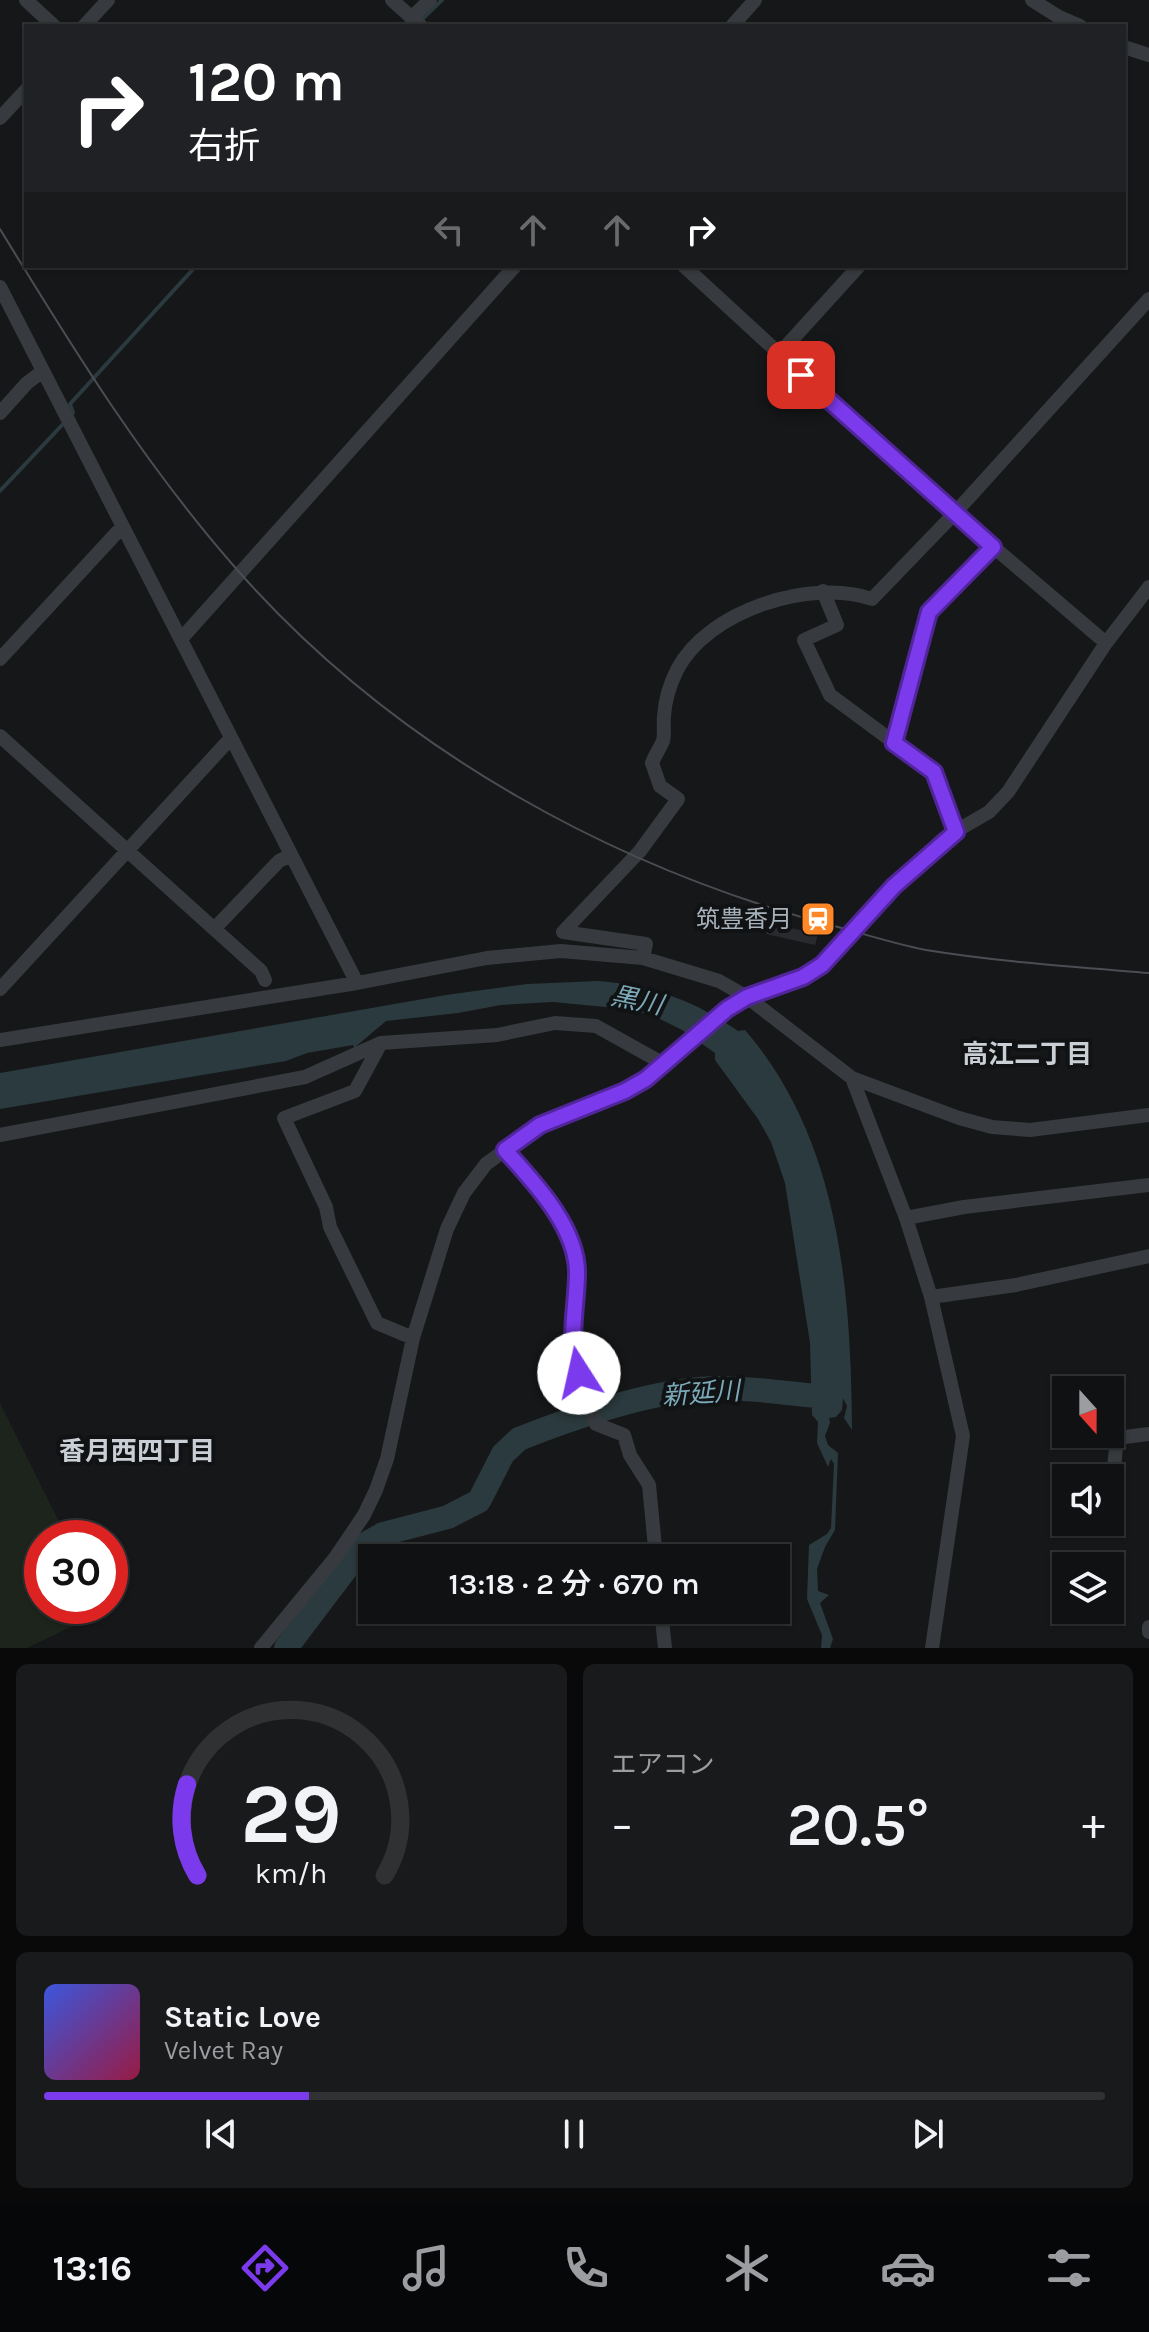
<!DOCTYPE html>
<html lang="ja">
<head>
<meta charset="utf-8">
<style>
	body { margin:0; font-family:Karla,"Noto Sans JP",sans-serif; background:#191a1c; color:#f1f3f6; height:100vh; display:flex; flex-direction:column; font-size:30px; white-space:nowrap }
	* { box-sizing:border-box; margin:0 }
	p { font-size:26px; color:#9c9da0 }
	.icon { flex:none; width:44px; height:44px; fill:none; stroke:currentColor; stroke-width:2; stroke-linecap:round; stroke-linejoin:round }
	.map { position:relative; height:1648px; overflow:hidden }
	.side { display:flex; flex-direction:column; gap:16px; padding:16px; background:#09090a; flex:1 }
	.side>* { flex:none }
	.banner { position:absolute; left:24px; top:24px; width:1102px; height:244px; border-radius:0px; box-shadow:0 2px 6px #0004,0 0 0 2px #303133; background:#202124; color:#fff; overflow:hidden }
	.needle { width:52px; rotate:159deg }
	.tools { position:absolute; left:1052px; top:1376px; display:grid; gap:16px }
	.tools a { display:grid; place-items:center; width:72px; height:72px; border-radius:0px; background:#101113; box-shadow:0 2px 6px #0004,0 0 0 2px #303133; font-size:40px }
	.speed { position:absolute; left:24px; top:1520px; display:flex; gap:16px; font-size:40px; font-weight:700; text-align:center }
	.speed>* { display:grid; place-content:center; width:104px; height:104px; border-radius:50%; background:#101113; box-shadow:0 2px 6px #0004,0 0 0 2px #303133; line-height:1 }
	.speed .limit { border:12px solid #d22; background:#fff; color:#111 }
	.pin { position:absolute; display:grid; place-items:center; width:68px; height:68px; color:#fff; margin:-34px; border-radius:16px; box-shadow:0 4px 12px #0006 }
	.me { position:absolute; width:88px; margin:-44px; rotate:350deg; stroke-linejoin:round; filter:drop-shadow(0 0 6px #0008) }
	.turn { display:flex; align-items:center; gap:28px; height:168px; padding:0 32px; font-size:36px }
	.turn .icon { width:104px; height:104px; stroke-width:2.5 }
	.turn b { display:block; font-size:56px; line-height:68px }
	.lanes { display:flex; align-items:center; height:76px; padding:0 32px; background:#0003; justify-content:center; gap:40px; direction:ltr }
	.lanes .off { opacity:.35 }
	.big { font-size:60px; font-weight:600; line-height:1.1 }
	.side .widget { flex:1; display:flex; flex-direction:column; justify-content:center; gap:12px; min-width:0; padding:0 28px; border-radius:12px; background:#191a1c }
	.side .dial { align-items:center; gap:0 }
	.dial svg { height:208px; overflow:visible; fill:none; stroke:#303133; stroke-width:7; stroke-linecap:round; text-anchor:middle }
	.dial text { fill:#f1f3f6; stroke:none }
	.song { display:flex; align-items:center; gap:24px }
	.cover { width:96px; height:96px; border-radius:12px; background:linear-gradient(135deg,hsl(230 70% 55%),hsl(340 70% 35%)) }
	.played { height:8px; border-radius:4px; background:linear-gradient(90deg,#7c3aed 25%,#303133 25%) }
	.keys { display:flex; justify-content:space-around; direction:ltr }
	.heat { display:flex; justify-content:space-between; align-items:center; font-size:44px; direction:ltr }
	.side .tiles { flex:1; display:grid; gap:16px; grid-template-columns:1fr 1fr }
	.widget:last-child { grid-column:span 2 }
	.trip { position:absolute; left:358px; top:1544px; width:432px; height:80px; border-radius:0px; background:#101113; box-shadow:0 2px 6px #0004,0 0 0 2px #303133; font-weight:600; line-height:80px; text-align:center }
	.dock { display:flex; height:128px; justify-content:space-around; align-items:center; background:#060708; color:#9c9da0 }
	.dock .icon { width:56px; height:56px }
	.dock .active { color:#7c3aed }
	.dock b { font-size:36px; color:#f1f3f6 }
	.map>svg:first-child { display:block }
	.green { fill:#1c241c }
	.water { fill:#2b3a3e }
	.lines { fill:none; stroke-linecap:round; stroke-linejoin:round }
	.stream { stroke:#2b3a3e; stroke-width:4 }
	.river { stroke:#2b3a3e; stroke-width:24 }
	.building { fill:#292a2d }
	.minor { stroke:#373a3e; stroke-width:14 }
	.tram { stroke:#4a4e53; stroke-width:2 }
	.route-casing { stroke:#51269a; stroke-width:20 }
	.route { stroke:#7c3aed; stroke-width:14 }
	.labels { text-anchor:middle; stroke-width:8; stroke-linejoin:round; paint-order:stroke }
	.poi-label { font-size:24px; fill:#a7b1ba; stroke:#111214; text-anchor:end }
	.water-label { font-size:26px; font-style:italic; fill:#7ba9b8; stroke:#111214 }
	.neighbourhood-label { font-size:26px; font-weight:bold; fill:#c9cfd5; stroke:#111214 }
</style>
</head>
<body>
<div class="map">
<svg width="1149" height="1648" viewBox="0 0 1149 1648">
	<rect width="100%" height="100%" fill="#161719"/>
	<path class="green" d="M0,1403l67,135h-25v68h59l3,5 -77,37h-27z"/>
	<path class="water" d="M598,981c53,4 96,19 140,50l7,-1c95,110 106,261 107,400l-8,-12 3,-12 -4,-8 -1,12 -6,7 -7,1 1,5 -5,13 3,9 10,8 -3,77 -10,17 -8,22 1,22 11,4 -9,8 13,36 -3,9h-9l1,-13 -15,-36 2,-54 18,-11 4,-6 3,-64 -3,-5 -3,8 -11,-24 1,-21 -6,-7 -2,-72 -25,-160 -14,-41 -13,-23 -43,-59v-7l-33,-23 -28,-14 -28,-7 -73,-7 -52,3 -43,8 -72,8 -32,27 -1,-3 -46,8 -21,8 -286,48v-36l446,-78 81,-11z"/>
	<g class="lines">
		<path class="stream" d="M420,21l22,-21
			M70,416l3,-3 -3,-9 126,-138
			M0,491l64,-68"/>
		<path class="river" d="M286,1648l78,-103 19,-11 65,-17 31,-16 24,-47 16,-15c58,-23 139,-51 202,-51 37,0 73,7 110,9"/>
	</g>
	<path class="building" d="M768,923l50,11 -3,11 -49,-11z"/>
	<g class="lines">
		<path class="minor" d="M26,0l28,26
			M392,0l29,26
			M1032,0l27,17 21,9
			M411,18l19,-18
			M84,26l24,-26
			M732,26l23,-26
			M1124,47l25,8
			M0,118l26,-28
			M684,266l251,231 171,146
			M0,287l357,696
			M779,354l80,-88
			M0,413l27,-30 16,-12
			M823,591l14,34 -33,15 26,55 104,77 22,60
			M181,639l334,-373
			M0,659l122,-132
			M0,736l261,235 4,9
			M894,743l35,-131 64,-65
			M214,929l65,-68 12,-6
			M643,958l3,-14 -83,-12 77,-81 38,-52 -18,-13 -8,-23c3,-8 8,-15 11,-22 2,-7 0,-17 1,-25 1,-16 6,-32 13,-46 31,-60 134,-92 195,-71l82,-85 195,-215
			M0,989l231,-251
			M0,1040l357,-57 130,-25 74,-7 82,7 76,23 28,16 105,81 107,40 33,9 38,3 119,-15
			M381,1043l-26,48 -71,27 42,89 4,20 47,96 36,15
			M852,1078l54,140 25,79 32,139 -31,212
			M0,1135l305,-58 76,-34 116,-8 58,-12 41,3 68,38
			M505,1150l34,38 27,41 12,42 -7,77 25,76 28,11 6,20 19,30 7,73
			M906,1218l58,-11 185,-22
			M931,1297l85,-12 133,-29
			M1110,1507l7,-69 32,-4
			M1072,1528l10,-6
			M661,1610l4,38
			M1149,1627v5
			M261,1648l74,-90 29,-43 12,-25 11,-31 26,-121 34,-109 17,-36 22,-29 54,-39 85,-34 21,-12 81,-70 20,-12 56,-20 19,-12 72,-79 50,-48 45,-26 19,-20 98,-149 43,-56"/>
		<path class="tram" d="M0,229c73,120 146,238 240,344 158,178 379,299 609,357 25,7 51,15 77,20 74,12 149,17 223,23"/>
	</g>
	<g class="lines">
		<defs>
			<path id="route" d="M579,1373c-11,-36 -3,-60 -2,-97 2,-47 -43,-94 -72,-126l35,-25 85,-34 21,-12 81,-70 20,-12 56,-20 19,-12 72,-79 62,-54 -22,-60 -40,-29 35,-131 64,-65 -192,-172"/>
		</defs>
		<use href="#route" class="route-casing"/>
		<use href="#route" class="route"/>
	</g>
	<defs>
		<symbol id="station-square" viewBox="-11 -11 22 22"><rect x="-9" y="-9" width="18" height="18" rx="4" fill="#ff8728" stroke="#111214"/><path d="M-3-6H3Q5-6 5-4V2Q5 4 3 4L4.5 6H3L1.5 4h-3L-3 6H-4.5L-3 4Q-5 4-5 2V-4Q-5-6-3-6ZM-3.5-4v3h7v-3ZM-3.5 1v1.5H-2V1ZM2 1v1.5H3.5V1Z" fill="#fff"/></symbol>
	</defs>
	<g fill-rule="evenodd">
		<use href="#station-square" x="798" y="899" width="40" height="40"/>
	</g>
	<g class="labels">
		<g class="poi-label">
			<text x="792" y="927">筑豊香月</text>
		</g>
		<g class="water-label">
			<text transform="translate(637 1000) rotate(12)" y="9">黒川</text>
			<text transform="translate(701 1393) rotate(-4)" y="9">新延川</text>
		</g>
		<g class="neighbourhood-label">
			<text x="1027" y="1063">高江二丁目</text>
			<text x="137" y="1460">香月西四丁目</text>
		</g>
	</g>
</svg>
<div class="tools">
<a><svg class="needle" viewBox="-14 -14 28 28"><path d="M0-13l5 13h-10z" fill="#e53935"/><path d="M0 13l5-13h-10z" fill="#9c9da0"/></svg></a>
<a><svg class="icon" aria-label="sound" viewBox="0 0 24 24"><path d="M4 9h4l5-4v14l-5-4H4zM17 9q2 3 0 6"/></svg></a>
<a><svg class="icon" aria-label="layers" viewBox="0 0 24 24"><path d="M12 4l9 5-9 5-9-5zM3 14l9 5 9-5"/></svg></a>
</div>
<div class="speed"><div class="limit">30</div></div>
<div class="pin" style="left:801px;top:375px;background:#d93025"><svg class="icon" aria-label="arrive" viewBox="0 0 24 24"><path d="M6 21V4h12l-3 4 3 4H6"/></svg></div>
<svg class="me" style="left:579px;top:1373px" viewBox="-20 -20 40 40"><circle r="19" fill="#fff"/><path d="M0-13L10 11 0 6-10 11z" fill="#7c3aed"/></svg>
<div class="trip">13:18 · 2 分 · 670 m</div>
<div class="banner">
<div class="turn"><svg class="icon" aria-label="right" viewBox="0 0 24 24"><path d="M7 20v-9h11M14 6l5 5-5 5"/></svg><div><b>120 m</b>右折</div></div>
<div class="lanes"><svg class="icon off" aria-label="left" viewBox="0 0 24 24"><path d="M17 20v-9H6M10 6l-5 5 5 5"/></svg><svg class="icon off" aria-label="ahead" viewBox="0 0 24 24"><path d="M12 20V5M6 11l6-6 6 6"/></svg><svg class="icon off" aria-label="ahead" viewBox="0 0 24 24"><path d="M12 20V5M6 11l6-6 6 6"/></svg><svg class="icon" aria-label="right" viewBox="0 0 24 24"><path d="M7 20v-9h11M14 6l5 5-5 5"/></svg></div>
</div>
</div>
<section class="side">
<div class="tiles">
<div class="widget dial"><svg viewBox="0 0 100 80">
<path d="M14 69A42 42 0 1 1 86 69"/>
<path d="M14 69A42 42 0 0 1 10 34" stroke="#7c3aed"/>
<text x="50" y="56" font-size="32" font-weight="700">29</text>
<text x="50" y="72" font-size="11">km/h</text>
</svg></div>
<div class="widget"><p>エアコン</p>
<div class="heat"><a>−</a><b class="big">20.5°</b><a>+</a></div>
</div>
<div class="widget">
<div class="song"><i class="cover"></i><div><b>Static Love</b><p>Velvet Ray</p></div></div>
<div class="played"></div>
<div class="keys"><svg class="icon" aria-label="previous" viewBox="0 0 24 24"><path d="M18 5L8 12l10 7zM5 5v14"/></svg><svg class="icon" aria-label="pause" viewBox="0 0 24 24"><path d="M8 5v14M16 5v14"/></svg><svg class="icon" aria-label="next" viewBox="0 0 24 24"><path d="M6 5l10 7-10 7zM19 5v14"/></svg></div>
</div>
</div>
</section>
<nav class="dock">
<b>13:16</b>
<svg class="icon active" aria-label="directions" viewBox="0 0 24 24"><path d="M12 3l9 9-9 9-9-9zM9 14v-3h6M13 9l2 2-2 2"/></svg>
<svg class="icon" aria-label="music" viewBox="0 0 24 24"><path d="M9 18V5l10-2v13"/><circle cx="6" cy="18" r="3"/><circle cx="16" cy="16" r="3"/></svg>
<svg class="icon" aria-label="phone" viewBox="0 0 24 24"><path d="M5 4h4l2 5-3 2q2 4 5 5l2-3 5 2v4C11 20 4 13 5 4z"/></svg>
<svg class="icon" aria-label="climate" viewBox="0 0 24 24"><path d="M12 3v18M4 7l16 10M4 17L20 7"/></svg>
<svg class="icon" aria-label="car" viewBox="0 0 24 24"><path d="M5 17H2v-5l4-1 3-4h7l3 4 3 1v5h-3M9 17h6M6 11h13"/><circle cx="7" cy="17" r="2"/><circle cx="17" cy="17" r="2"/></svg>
<svg class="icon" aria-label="filters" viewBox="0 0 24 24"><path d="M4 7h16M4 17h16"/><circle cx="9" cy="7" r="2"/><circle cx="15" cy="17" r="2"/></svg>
</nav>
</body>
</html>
